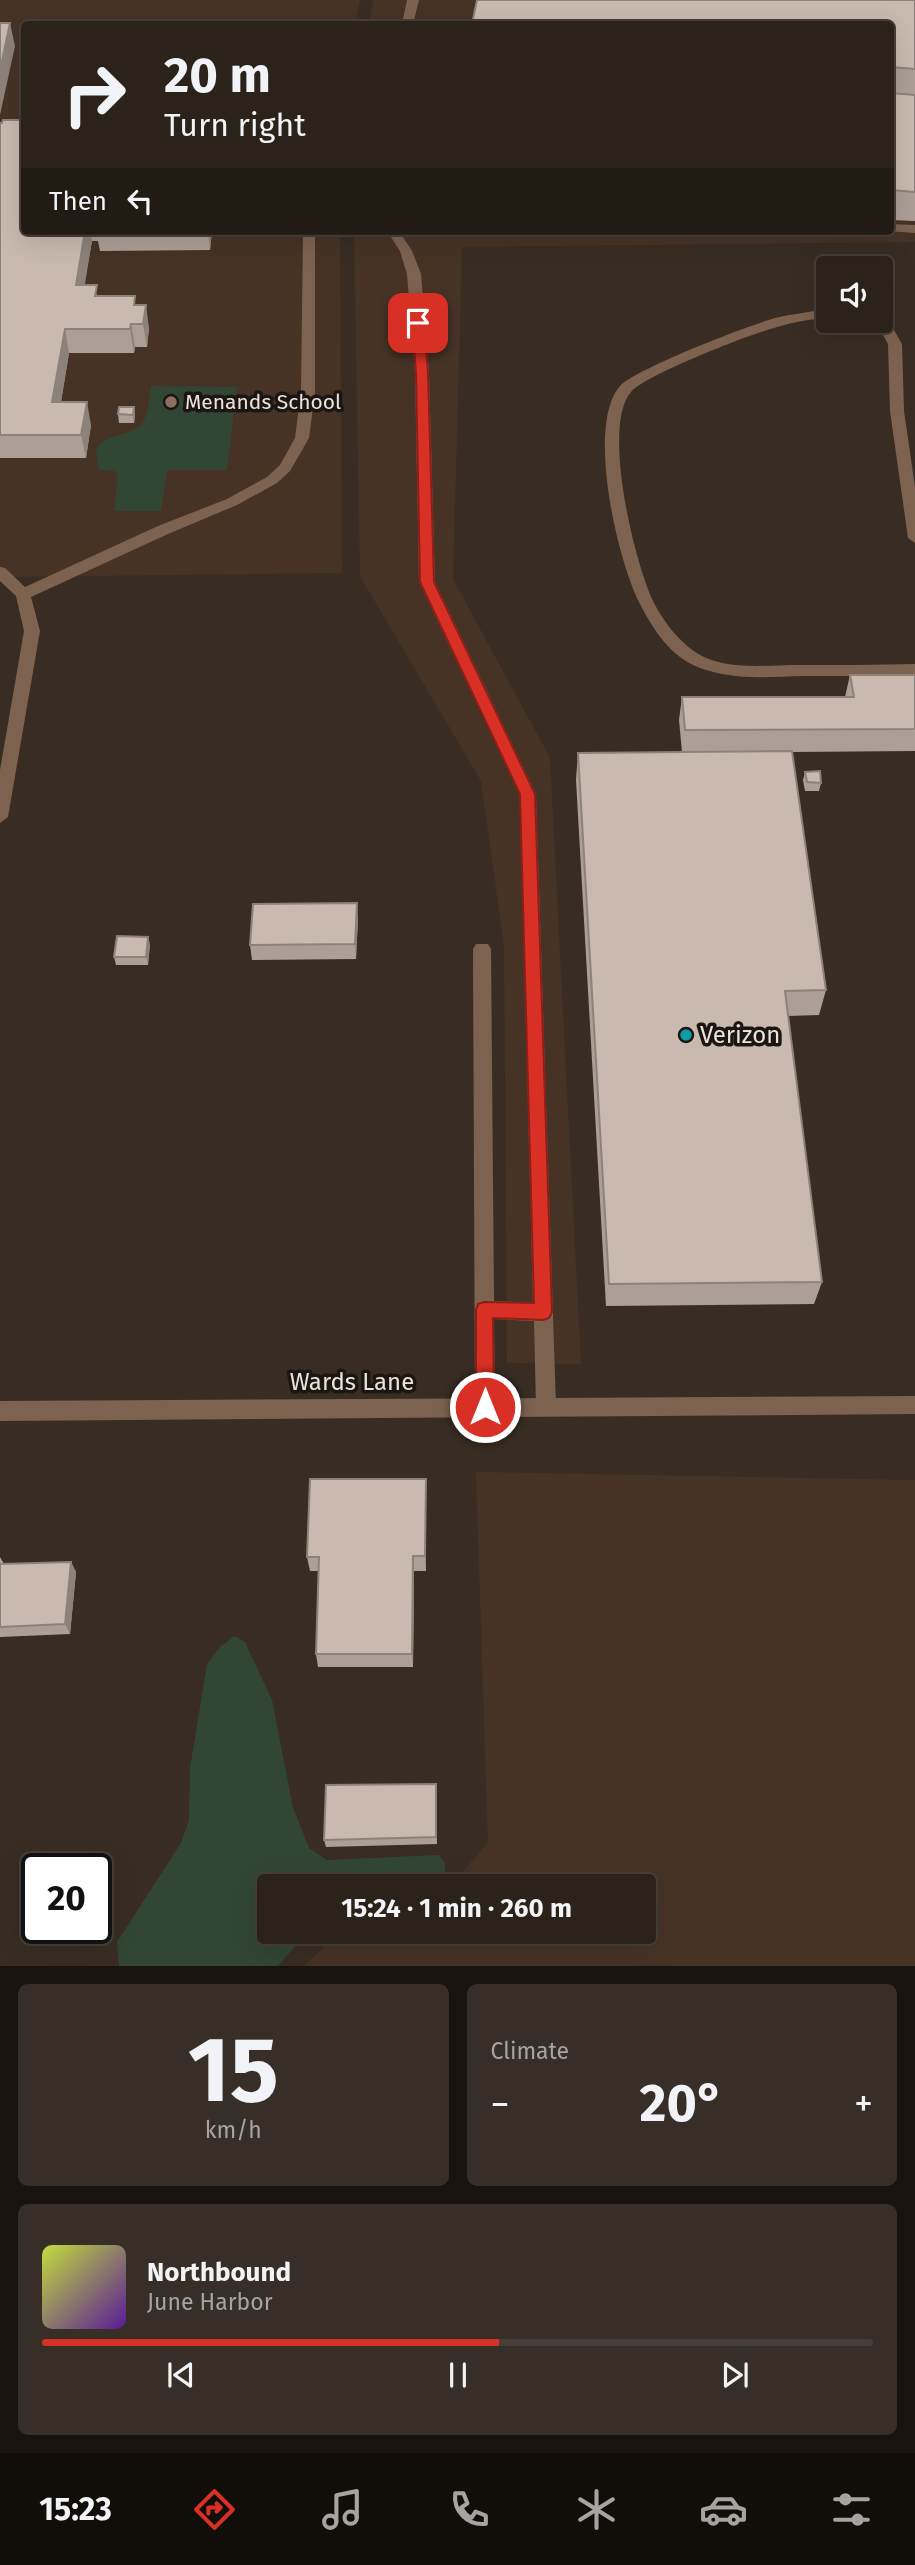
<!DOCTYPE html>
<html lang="en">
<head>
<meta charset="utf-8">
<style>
	body { margin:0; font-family:"Fira Sans",sans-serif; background:#372f27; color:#f1f3f6; height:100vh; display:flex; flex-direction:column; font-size:26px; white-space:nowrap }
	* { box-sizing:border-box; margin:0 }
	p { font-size:23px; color:#a6a4a2 }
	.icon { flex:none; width:38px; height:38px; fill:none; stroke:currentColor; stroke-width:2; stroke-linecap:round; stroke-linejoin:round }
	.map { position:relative; height:1966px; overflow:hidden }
	.sheet { display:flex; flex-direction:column; gap:18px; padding:18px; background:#18130e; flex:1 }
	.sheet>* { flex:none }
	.top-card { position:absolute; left:21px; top:21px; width:873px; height:214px; border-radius:7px; box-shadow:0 7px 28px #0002,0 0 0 2px #473f39; background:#2b221a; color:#f1f3f6; overflow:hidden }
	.tools { position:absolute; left:816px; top:256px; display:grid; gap:14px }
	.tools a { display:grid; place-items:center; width:77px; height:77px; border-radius:7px; background:#2b221a; box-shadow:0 7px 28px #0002,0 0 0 2px #473f39; font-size:35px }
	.speed { position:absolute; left:21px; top:1853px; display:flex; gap:14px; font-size:35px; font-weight:700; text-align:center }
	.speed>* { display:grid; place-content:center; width:91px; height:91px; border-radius:50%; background:#2b221a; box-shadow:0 7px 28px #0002,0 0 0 2px #473f39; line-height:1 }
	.speed .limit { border:4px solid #111; border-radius:10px; background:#fff; color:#111 }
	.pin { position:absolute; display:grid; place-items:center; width:60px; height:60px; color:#fff; margin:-30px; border-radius:14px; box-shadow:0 4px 10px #0006 }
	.me { position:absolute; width:77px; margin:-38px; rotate:0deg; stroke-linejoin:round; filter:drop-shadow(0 0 5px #0008) }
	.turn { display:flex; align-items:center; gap:24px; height:147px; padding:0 28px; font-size:32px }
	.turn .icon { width:91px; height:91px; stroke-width:2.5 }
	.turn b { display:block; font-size:49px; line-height:60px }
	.then { display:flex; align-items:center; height:66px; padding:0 28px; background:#0003; gap:14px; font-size:26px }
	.big { font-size:52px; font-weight:700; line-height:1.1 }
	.sheet .widget { flex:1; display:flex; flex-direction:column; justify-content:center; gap:10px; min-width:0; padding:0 24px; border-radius:10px; background:#372f27 }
	.sheet .dial { align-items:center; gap:0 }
	.dial b { font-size:91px; line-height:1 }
	.song { display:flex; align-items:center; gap:21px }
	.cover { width:84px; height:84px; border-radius:10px; background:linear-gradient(135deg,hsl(70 70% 55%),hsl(270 70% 35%)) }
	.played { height:7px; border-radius:4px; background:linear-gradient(90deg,#d93025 55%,#473f39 55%) }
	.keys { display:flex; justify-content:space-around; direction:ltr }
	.heat { display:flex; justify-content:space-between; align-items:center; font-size:38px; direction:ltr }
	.sheet .tiles { flex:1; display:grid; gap:18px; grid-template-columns:1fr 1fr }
	.widget:last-child { grid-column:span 2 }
	.trip { position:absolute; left:257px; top:1874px; width:399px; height:70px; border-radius:7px; background:#2b221a; box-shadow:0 7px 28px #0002,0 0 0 2px #473f39; font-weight:700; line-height:70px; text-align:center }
	.tab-bar { display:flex; height:112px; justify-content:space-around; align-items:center; background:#110e0a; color:#a6a4a2 }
	.tab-bar .icon { width:49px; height:49px }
	.tab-bar .current { color:#d93025 }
	.tab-bar b { font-size:32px; color:#f1f3f6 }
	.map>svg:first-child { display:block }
	.built { fill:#463326 }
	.green { fill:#324634 }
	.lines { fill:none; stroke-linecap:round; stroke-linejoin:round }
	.service { fill:#7e6250; fill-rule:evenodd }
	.tertiary { fill:#7e6250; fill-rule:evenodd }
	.wall { fill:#ad9f96 }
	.shaded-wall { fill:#8d827a }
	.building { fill:#c9b9ae; stroke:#8d827a; stroke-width:2 }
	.route { fill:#d93025; stroke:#8d1f18; stroke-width:2 }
	.education-dot { fill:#8d6e63; stroke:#1c1612; stroke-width:2.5 }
	.culture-dot { fill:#0f9aa8; stroke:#1c1612; stroke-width:2.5 }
	.labels { text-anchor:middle; stroke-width:7; stroke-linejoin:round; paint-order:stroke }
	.far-poi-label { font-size:21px; fill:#ebe2dc; stroke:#1c1612; text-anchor:start }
	.poi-label { font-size:24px; fill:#ebe2dc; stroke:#1c1612; text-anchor:start }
	.street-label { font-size:24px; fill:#ebe2dc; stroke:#1c1612 }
</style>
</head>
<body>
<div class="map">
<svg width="915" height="1967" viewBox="0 0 915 1967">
	<rect width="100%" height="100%" fill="#392d23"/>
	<path class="built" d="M0,0h360l-5,24h-331v207h316l2,342 -342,4z
		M374,0h541v242l-453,5 -9,332 97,179 31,606 -74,-1 -3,-418 -23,-164 -121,-205 -6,-345h537v-207h-523z
		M476,1472l439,8v486h-611l25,-24 27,-10h288v-46h-194l38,-43z"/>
	<path class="green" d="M151,386l86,1 -10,83h-60l-6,41h-47l4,-35 -3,-5 -16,-1 -3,-20c9,-19 39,-12 48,-30 5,-9 5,-24 7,-34z
		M233,1637h4l8,5 27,58 21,108 16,40 18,12 111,-5 7,8v11l-17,12h-158v46h48l-20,11 -20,23h-159l-2,-24 64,-99 8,-23 1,-52 17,-104 13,-17z"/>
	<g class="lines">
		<path class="service" d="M407,0h12l-6,24h-11z
			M891,224l24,1v8l-27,-2h3z
			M303,231h12v161l-6,46 -19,33 -13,12 -40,22 -69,29 -137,63 9,34 -32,186 -8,6v-53l24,-139 -8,-35 -16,-15v-14l5,1 20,19 133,-61 69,-27 40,-22 13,-12 15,-27 6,-46z
			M387,231h12l13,20 9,23 8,99 6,209 101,212 20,613 -3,7 -7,2 -7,-2 -3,-7 -2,-86 -40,-2 1,88 -3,7 -7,2 -7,-2 -3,-7 -2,-458 3,-5h12l3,5 3,352 39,2 -13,-509 -101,-212 -4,-209 -8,-99 -7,-23z
			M828,309v8c-16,3 -32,4 -47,9 -26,6 -136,49 -150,66 -30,34 4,173 23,211 11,21 28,43 50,54 28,13 63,8 94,8 39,0 78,0 117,-1v12c-37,0 -74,0 -112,0 -36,1 -75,5 -110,-11 -25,-12 -42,-39 -54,-63 -22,-44 -53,-177 -19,-216 15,-17 130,-61 155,-68 17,-4 35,-6 53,-9z
			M880,318l11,7 11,19 2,67 11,76v56l-7,-5 -18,-127 -2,-67 -7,-13 -14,-11h13z"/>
		<path class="tertiary" d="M915,1396v18l-915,7v-20z"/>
	</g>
	<path class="wall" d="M915,0v221l-24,-1v-196z
		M0,123l24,108h188l-2,19 -110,1 -2,-10h-6l-8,44 15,11 38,9 12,23 -2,19h-12l-1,6h-65l-8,49 30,23 -5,33h-86z
		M134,407l1,9 -1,7h-15l-1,-9z
		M850,675h65v76l-123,1 34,238 -7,25 -31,1 34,266 -8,22 -208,2 -30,-526 2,-27 104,-1 -3,-32 3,-23h163z
		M805,772l16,11 -2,8h-14l-2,-11z
		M358,918l-2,41 -104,1 -2,-15z
		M150,944l-2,21h-32l-2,-8z
		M426,1479v92h-12l-1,96h-95l-2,-13 3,-83h-9l-3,-14z
		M0,1557l4,7 67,-2 5,10 -6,62 -70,3z
		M436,1784l1,60 -111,3 -2,-7z"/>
	<path class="shaded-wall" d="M10,23l5,23 -15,69v-45z
		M85,231h5l2,10 -11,67 -5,-23z
		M208,231h4l-2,19z
		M146,305l3,23 -2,19 -4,-23z
		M131,324l4,23 -1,6 -4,-24z
		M65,329l4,24 -12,72 -5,-23z
		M87,402l4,23 -5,33 -5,-23z
		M134,407l1,9 -1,7 -1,-8z
		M357,903l1,15 -2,41 -1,-15z
		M148,937l2,7 -2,21 -2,-8z
		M426,1479v92l-1,-15z
		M413,1556l1,15 -1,96 -1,-13z
		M71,1562l5,10 -6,62 -5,-10z"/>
	<path class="building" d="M477,0h438v69l-24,-2v-43h-419z
		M0,23h10l-10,47z
		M891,93l24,2v97l-24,-2z
		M3,120h21v111h61l-9,54h21l-2,11h40l-1,9h12l-3,19h-12l-1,5h-65l-13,73h35l-6,33h-81v-312h2z
		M119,407h15l-1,8 -15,-1z
		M850,675h65v54l-230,1 -3,-33h172z
		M792,751l34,239 -41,1 37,291 -213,2 -31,-531z
		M820,771l1,12 -14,-1 -2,-10z
		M357,903l-2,41 -105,1 3,-41z
		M117,936l31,1 -2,20h-32z
		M310,1479h116l-1,77h-12l-1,98h-96l3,-97h-12z
		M71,1562l-6,62 -65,3v-63z
		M436,1784v53l-112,3 2,-55z"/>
	<path class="route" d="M418,320l6,3 4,50 6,209 101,212 17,518 -3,6 -6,2 -50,-2 1,89 -2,6 -7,3 -6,-3 -3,-6v-97l2,-6 6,-2 50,1 -14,-509 -100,-212 -4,-209 -4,-50z"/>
	<circle class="education-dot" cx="171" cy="402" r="7"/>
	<circle class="culture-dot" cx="686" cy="1035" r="7"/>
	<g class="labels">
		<g class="far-poi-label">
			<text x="185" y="409">Menands School</text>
		</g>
		<g class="poi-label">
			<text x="700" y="1043">Verizon</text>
		</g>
		<g class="street-label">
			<text x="352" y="1390">Wards Lane</text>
		</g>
	</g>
</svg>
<div class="tools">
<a><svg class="icon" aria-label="sound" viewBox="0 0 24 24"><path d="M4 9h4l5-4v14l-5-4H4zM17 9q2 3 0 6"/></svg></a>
</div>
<div class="speed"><div class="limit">20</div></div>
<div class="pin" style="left:418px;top:323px;background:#d93025"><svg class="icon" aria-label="arrive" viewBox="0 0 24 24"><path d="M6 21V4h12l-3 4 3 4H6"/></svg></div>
<svg class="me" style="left:485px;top:1407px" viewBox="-20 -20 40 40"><circle r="17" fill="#d93025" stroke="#fff" stroke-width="3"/><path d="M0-11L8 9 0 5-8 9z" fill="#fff"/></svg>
<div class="trip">15:24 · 1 min · 260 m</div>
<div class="top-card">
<div class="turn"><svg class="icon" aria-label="right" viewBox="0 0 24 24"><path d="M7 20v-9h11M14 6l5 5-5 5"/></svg><div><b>20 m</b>Turn right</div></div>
<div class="then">Then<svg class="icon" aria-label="left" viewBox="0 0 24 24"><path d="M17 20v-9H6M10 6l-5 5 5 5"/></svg></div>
</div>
</div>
<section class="sheet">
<div class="tiles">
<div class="widget dial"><b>15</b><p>km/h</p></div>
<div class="widget"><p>Climate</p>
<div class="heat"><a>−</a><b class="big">20°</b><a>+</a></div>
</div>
<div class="widget">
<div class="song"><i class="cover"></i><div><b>Northbound</b><p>June Harbor</p></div></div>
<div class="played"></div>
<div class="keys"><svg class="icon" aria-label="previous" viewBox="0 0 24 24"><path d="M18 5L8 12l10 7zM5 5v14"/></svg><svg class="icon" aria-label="pause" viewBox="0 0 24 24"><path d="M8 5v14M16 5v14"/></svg><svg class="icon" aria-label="next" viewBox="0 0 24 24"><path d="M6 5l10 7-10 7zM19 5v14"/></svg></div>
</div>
</div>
</section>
<nav class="tab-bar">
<b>15:23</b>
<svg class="icon current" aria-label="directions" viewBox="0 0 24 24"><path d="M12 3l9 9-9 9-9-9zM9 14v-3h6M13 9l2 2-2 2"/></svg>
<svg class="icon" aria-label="music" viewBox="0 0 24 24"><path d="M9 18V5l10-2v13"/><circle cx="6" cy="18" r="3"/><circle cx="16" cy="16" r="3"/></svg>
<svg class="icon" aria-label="phone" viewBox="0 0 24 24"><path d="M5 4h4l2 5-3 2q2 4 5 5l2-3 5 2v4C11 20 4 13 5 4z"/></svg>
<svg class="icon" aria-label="climate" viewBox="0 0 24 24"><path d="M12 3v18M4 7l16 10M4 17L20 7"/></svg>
<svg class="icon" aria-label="car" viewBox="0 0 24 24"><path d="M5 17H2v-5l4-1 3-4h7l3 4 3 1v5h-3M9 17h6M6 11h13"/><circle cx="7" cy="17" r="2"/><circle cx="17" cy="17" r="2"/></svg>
<svg class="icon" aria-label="filters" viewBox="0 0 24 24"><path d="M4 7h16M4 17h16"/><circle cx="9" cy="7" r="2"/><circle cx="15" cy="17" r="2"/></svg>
</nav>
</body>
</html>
